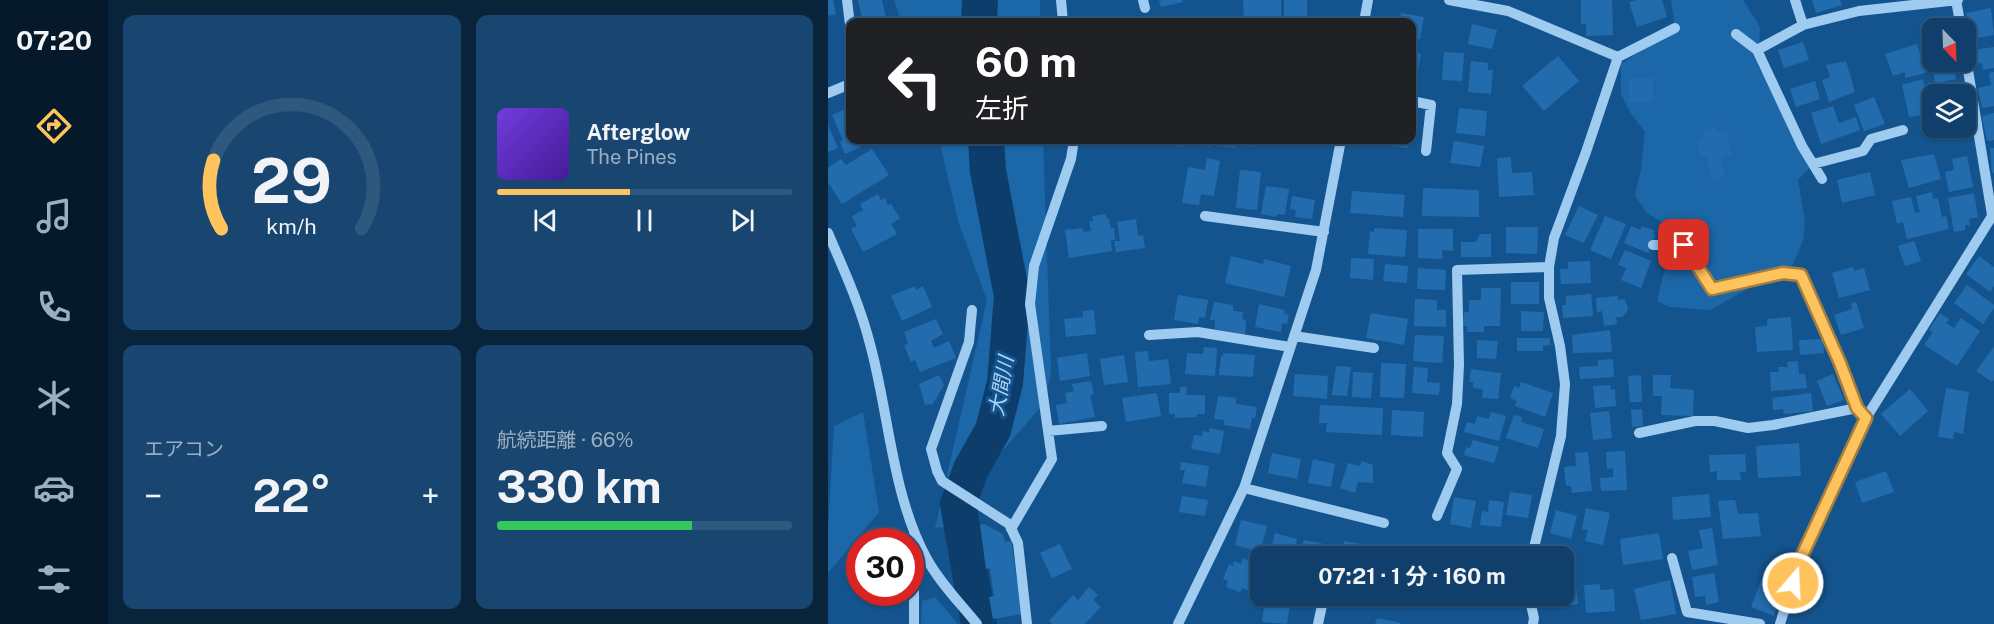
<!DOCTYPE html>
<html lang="ja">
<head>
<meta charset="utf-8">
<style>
	body { margin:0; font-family:"Public Sans","Noto Sans JP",sans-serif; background:#184670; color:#f1f3f6; height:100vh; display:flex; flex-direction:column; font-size:22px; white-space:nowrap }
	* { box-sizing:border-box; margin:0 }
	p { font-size:20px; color:#9bafc1 }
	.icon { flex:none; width:33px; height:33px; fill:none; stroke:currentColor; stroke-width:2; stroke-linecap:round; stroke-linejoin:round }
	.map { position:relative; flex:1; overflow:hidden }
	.drawer { display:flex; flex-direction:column; gap:15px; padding:15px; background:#08233a; width:720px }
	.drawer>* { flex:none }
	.banner { position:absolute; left:18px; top:18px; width:570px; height:126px; border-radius:12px; box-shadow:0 2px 4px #0004,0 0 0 2px #2f587e; background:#202124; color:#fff; overflow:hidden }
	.needle { width:39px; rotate:157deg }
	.buttons { position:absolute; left:1094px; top:18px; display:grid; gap:12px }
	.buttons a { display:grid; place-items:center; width:54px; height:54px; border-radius:12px; background:#0f3f6a; box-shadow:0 2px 4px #0004,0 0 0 2px #2f587e; font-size:30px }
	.speed { position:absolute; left:18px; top:528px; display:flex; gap:12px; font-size:30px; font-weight:700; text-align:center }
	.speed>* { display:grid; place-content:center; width:78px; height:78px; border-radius:50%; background:#0f3f6a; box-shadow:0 2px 4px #0004,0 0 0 2px #2f587e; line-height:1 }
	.speed .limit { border:9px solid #d22; background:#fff; color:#111 }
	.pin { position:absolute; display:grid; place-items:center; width:51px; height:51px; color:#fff; margin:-26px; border-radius:12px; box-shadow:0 3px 9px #0006 }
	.me { position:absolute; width:66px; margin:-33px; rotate:19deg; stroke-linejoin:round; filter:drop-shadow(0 0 4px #0008) }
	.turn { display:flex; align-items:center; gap:21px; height:126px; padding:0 30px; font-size:27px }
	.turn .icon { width:78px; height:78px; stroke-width:2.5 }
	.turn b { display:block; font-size:42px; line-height:51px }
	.big { font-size:45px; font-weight:700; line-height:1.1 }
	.drawer .card { flex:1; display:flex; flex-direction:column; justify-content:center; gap:9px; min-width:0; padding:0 21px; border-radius:12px; background:#184670 }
	.drawer .dial { align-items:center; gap:0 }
	.dial svg { height:156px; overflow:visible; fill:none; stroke:#2f587e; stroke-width:7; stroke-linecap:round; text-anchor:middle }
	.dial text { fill:#f1f3f6; stroke:none }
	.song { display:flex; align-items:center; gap:18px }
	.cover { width:72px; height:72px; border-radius:9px; background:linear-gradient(135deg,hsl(260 70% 55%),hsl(260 70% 35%)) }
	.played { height:6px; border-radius:3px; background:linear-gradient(90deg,#ffc35e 45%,#2f587e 45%) }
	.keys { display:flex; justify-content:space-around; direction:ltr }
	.heat { display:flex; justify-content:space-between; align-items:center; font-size:33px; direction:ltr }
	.charge { height:9px; border-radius:4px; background:linear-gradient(90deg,#34c759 66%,#2f587e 0) }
	.drawer .tiles { flex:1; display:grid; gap:15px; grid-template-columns:repeat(2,1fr) }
	.trip { position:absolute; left:422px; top:546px; width:324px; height:60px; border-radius:12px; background:#0f3f6a; box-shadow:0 2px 4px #0004,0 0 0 2px #2f587e; font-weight:700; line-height:60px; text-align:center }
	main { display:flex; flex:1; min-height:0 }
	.menu { display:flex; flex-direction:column; width:108px; justify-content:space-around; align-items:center; background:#06192a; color:#9bafc1 }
	.menu .icon { width:42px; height:42px }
	.menu .selected { color:#ffc35e }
	.menu b { font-size:27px; color:#f1f3f6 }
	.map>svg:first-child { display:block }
	.green { fill:#1c67a8 }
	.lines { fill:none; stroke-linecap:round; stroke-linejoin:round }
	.river { stroke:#0d3d6b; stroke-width:36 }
	.building { fill:#226cad }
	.minor { stroke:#9fcbf0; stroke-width:10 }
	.route-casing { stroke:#a67f3d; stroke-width:15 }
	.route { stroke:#ffc35e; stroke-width:10 }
	.labels { text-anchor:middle; stroke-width:6; stroke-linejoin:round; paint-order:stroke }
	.water-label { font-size:20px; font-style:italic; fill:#abd4f8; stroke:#14548e }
</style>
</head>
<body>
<main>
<nav class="menu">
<b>07:20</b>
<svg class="icon selected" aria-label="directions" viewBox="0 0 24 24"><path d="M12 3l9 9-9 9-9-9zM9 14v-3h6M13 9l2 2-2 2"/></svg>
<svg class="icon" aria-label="music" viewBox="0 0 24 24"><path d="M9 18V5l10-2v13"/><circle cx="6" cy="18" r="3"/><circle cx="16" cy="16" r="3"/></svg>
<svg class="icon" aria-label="phone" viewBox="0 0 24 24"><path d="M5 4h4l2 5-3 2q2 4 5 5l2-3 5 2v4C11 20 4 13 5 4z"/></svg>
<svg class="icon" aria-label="climate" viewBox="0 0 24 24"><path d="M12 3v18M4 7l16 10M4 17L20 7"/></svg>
<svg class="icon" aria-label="car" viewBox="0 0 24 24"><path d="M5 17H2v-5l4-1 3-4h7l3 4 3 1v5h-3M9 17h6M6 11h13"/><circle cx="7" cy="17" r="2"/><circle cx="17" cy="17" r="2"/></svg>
<svg class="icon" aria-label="filters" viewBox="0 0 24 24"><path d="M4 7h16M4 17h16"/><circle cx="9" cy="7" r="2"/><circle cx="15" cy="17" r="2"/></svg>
</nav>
<section class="drawer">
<div class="tiles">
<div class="card dial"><svg viewBox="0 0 100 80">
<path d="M14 69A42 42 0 1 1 86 69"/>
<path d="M14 69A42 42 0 0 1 10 34" stroke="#ffc35e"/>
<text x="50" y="56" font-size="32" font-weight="700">29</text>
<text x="50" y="72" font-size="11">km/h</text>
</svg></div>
<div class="card">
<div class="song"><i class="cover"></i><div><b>Afterglow</b><p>The Pines</p></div></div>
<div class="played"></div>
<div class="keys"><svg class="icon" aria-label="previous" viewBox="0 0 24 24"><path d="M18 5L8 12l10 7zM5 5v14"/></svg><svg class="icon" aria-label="pause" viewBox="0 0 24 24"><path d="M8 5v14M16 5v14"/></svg><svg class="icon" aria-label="next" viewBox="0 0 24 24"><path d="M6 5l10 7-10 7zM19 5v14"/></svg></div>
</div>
<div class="card"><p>エアコン</p>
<div class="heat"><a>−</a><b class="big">22°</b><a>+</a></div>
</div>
<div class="card"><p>航続距離 · 66%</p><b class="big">330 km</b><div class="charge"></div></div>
</div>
</section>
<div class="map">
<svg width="1166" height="624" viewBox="0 0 1166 624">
	<rect width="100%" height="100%" fill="#14548e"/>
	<path class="green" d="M66,0h146v22h-139z
		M843,0h72l17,27 -2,39 55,98 -15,16 7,41 -2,20 -11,25 -21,10 -61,34 -40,-3 -13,-6 9,-37 -3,-41 -17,-11 -11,-17 6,-26 4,-37 -14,-18 -10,-20v-30l54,-36z
		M111,140h104l8,231 -6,31 -53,61 -37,63 -20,2 52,-228 -28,-76z
		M35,412l16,100 -51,61v-44l6,-103z
		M107,597l23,27h-37l1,-23z"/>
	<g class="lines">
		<path class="river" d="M151,22l1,-22
			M151,624l-21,-120 13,-35 22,-39 12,-47 7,-87 -24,-125 -2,-31"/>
	</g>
	<path class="building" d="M0,0h5l3,14 -8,2z
		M30,0h24l4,18 -23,4z
		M331,0h23l1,2 -22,5z
		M415,0h38v20h-23v2h-14z
		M456,0h23v16h-23z
		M753,0h31l1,35 -27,1v-12h-5z
		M809,0h25l5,17 -30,10 -8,-25z
		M984,0h28l2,5 -26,8z
		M1163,8l3,27 -23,4 -5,-26z
		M573,13l23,4 -4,22 -8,-1v-16h-26l1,-6 13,2z
		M1117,17l3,11h-16v20h-3l-5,-27z
		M644,24l25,6 -5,19 -24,-5z
		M975,42l6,18 -25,8 -6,-18z
		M1089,44l9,29 -21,5v-6l-12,4 -8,-22z
		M1166,47v21l-11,2 -1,-7 -7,1 -2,-14z
		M584,52l9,2 -4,24 -5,-1z
		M616,52l20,1 -2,28 -20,-1z
		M730,56l21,25 -35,30 -22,-25z
		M643,61l17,2v7h5l-2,24 -23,-2z
		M1018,61l9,31 -26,10 -7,-22 8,-3 -4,-12z
		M1103,62h22l3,17 -21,4z
		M1166,72v34l-12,2 -4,-20 13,-3 -2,-12z
		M825,78v24h-24v-23z
		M1095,79l8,35 -22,3 -7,-32z
		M987,81l5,18 -24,8 -6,-18z
		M1046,97l11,27 -21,7 -10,-26z
		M1005,106l6,17 17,-6 4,13 -39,14 -10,-31z
		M20,108l2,4v28h16l1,4 -22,10 -5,-12 3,-2 -11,-25z
		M631,108l28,3 -2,25 -29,-3z
		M1166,113v27l-7,1 -5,-25z
		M0,125l10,23 -10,4z
		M888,127l2,7 9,-2 5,23 -11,2 4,20 -13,3 -6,-24 -5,1 -4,-17 7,-2 -1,-8z
		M312,140h45l-1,7 -44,-4z
		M372,140h62l-1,4h-9l1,3 -11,-1v-3h-6v5l-22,-2 1,-4h-3l-1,5 -12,-1z
		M542,140h39l-1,8 -39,-4z
		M626,141l30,5 -4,21 -30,-4z
		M1162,148h4v25h-2z
		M44,149l17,26 -47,29 -14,-22v-14l13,-9 5,6z
		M1106,154l7,25 -32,9 -8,-28z
		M1139,156l6,31 -24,5 -4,-20 9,-2 -2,-11z
		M683,157l1,16 20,-1 2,23 -35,2 -2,-39z
		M379,158l13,3 -6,35 -13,-2 -2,11 -17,-2 6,-36 17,3z
		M412,170l21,2 -4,38 -21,-2z
		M1042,172l5,23 -33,8 -5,-23z
		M438,186l23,3 -4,26 -7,-1 -2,3 -15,-3z
		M595,188l56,2v27l-57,-1z
		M524,191l53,4 -2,22 -53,-4z
		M1104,192l1,7 5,-1 4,19 4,-1 3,13 -42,10 -4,-17 -6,2 -5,-23 19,-4 4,16 5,-1 -4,-16z
		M1146,193l4,24 -9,2 1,6h-5v5l-11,2 -6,-34z
		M50,194l3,6 4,-2 3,7 3,-1 9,14 -9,6 6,10 -34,18 -12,-23 6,-3 -5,-10 11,-6 -3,-6z
		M464,196l23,4 -3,19 -17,-2 1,-7 -6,-1z
		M751,206l19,9 -14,28 -19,-8z
		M278,214l1,5h2l2,9h3l1,12h-4l1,11 -43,7 -4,-28 18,-2v4l8,-1 -2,-10h4l-1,-5z
		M777,216l21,8 -15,35 -21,-9z
		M308,219l2,17 5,-1 2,13 -29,4 -2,-11h6l-3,-19z
		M803,226l9,4 2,-4 13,5 -2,3 3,1 -8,18 -24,-10z
		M678,227h32l-1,27 -31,-1z
		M546,228l33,2 -2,27 -37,-3 2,-23 4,1z
		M590,229h35v22l-11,-1v9l-24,-1z
		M652,234h11v23h-30v-15h15z
		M1086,241l7,20 -16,5 -7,-20z
		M797,250l26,11 -10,27 -20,-8 5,-12 -8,-3z
		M403,256l32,8 1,-5 27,7 -7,31 -59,-14z
		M1151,256l15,11v19l-4,6 -24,-18z
		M523,258l23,1 -1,21 -23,-2z
		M762,261l1,22 -30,1 -1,-15h8v-7z
		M557,264l23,2 -1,17 -24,-2z
		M1025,267l1,4 10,-3 6,22 -31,8 -7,-25z
		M590,268l28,2 -1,20 -28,-1z
		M683,282h28v22h-28z
		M1139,285l27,20v3l-11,16 -29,-21z
		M87,286l1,4 7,-4 9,21 -30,14 -11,-25z
		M653,288h20l-1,38h-16v6h-17v-6h-4l1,-14h5v-12h12z
		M763,294l2,22 -30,2 -1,-13h4v-9z
		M350,295l30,5 -3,18 -6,-1 -1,7 -24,-4z
		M790,296v4l6,-1 4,8 -1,5 -5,5h-6l1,7 -13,2 -2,-15 -5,1 -1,-14z
		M587,299l22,1v10h9v17l-32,-1z
		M386,302l19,3v6l10,1 -1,7 4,1 -1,15 -30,-6v-9h-5z
		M1028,302l8,26 -23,7 -7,-20 18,-6 -1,-5z
		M431,304l26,6 -1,4 5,1 -2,9 -5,-1 -1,9 -26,-5z
		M266,310l2,24 -30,3 -2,-18 19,-2v-6z
		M693,311l23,1 -1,19h-22z
		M543,313l37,6 -4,26 -38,-7z
		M1112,313l9,6 -3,4 8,5 7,-10 19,13 -23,35 -33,-21 9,-13 -4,-2z
		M963,317l2,33 -36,2 -2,-25 12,-1v-7z
		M108,319l7,15 -12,7 3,7 15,-7 7,17 -36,14 -5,-12 -4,2 -7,-17 4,-1 -4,-12z
		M782,330l2,22 -39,1 -1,-18z
		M587,335l29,1 -2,27 -29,-2z
		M689,338h33v7l-7,1v5h-26z
		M995,339l1,14 -24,2 -1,-15z
		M649,340l21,1 -2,18 -19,-1z
		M376,347l13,1 -2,28 -30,-2 2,-21 16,1z
		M1166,347v33l-2,2 -16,-11z
		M320,351l1,10 19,-2 3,25 -33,3 -3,-35z
		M259,353l3,23 -30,5 -3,-23z
		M395,353l32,2 -2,22 -34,-2 2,-19h2z
		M296,355l4,27 -24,3 -4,-26z
		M785,359l1,18 -34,2 -1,-12 19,-1v-6z
		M970,361l1,13h6l2,14 -36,3 -1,-19h9l-1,-5h10l-1,-5z
		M553,363l25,1 -2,34 -24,-1z
		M508,366l15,1 -4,29 -15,-1z
		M586,367l14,1 -1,14 13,1 -1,12 -27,-2z
		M643,369l30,4 -3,26 -16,-1 1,-9 -10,-1v-6h-4z
		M525,372l20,1 -2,25 -19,-1z
		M467,374l33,2 -1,23 -34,-3z
		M1005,374l11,26 -17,6 -10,-25z
		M111,375l5,10 -11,19 -8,1 -6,-21z
		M813,375l1,27h-12l-2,-26z
		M825,375h18l-1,13 24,2 -1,26 -32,-1 1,-19h-9z
		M263,381l3,13 -4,1 5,22 -36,7 -3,-19 11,-2 -2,-10 9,-2 -2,-7z
		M693,382l32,11 -8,24 -30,-11 2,-5 -7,-3 4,-12 5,2z
		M782,385l1,5 4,-1 1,17 -21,2 -2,-22z
		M352,387h7l-1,8h19v19h-8v3l-22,1v-4h-6v-21h11z
		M1118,388l23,4 -6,42 -9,-2 -1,7 -15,-2z
		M1082,389l18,22 -28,25 -19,-22z
		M329,393l4,23 -35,6 -4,-24z
		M983,393l2,18 -29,3 -1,-5 -10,1 -1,-12z
		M390,396l18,2v6l21,3 -2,11h-3l-2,11 -26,-4v-5l-10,-1z
		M492,405l63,3 -1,27 -56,-3 1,-9h-8z
		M814,409l1,17 -11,1 -1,-17z
		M564,410l32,2 -1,25 -32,-2z
		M781,411l3,27 -19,2 -3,-27z
		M663,412l15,4 -7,25 -35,-9 3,-10 8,2 2,-8 12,3z
		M686,415l8,2 -1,5 23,7 -6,19 -32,-10z
		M382,428l14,3 -4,23 -29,-5 3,-14 8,1 1,-5 6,1z
		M645,440l26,7 -5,16 -30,-8 2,-8 4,1z
		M971,443l2,33 -43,2 -2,-32z
		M797,451l2,39 -26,1 -1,-13 13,-1v-9l-6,1 -1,-17z
		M760,452l4,39 -20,2 -1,-7h-5l-2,-19 12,-1 -1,-13z
		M444,453l29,6 -4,20 -29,-6z
		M917,454l1,18h-6l1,8h-24v-9l-7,1 -1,-17z
		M485,459l22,5 -4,23 -23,-4z
		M534,461l11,4v18l-15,-1 -3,11 -15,-5 8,-25 12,3z
		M353,462l28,4 -3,21 -24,-4 3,-13h-5z
		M1058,471l8,21 -32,11 -7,-21z
		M682,492l22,3 -4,23 -22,-3z
		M881,494l2,23 -38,3 -1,-23z
		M354,496l26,4 -3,16 -26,-4z
		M626,497l22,4 -5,27 -21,-4z
		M661,500l15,2 -3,25 -21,-2 2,-14 6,1z
		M907,500l3,14 20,-1 3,23 -38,3 -5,-38z
		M758,508l24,5 -7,32 -18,-4 3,-11 -6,-1z
		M728,510l21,6 -6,23 -21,-6z
		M413,520l26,6 -7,26 -25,-7z
		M156,524l19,10 2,8 6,-1 11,73 -29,5 -4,-22 5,-1 -4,-28 -4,1 -6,-44z
		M884,528l6,37 -26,5 -4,-19 15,-3 -4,-18z
		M447,533l22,6 -4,17h-24z
		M831,533l4,26 -40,6 -3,-26z
		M476,540l20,4 -2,12h-23z
		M516,541l45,8 -2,7h-47z
		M232,544l12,25 -20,9 -12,-25z
		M616,545l15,1 -2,10h-24l1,-5 9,1z
		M573,552l21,2 -1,2h-21z
		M415,558l17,7v8l-7,19 -11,-4 -2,4 -14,-5 2,-6 -5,-2 6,-15 4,2 1,-5 7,3z
		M746,568l4,36 -29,4 -1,-12h15v-27z
		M937,570l18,6 -9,40 -23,-9z
		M886,573l5,29 -13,3 -1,-9 -10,1 -3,-20z
		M842,580l6,34 -35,6 -7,-31z
		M772,584v6l14,-1 1,22 -29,2 -2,-28z
		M261,587l9,8 -5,5 8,7 -16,17h-33l-3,-3 24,-26 5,5z
		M437,601l25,4 -3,19 -25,-2z
		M549,618l24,5v1h-26z"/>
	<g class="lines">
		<path class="minor" d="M19,0l3,25
			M233,0l2,22
			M315,0l2,8
			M621,0l59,11 110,46 57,-29
			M967,0l8,25
			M1128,0l5,28
			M536,22l4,-22
			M908,34l21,16 46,-25 56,-14 99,-11
			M929,50l45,96 20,33
			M1137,52l27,163
			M0,93l22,-9
			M584,101l19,4 -5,46
			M985,164l50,-13 8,-12 32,-9
			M377,216l119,16
			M0,233c16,37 32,72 42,111 19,69 22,152 57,215 13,24 33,44 50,65
			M825,245h31l28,44 71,-16 18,2 39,88 17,45 9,10
			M144,310l-3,32 -38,107 6,22 5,10 67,43 9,19 9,81
			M321,335l49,-3 92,15
			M466,336l80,12
			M220,431l54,-5
			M811,433l56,-12h20l33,7 25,-3 84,-17
			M416,488l140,35
			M609,516l20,-47 -10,-16 10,-49 2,-39 -2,-95 92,-3
			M183,529l41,-70 -22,-155 4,-38 37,-107 3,-19
			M704,556l29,-120 4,-52 -5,-38 -11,-48v-31l5,-29 32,-86 32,-95
			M844,558l15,54 73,12
			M701,596l5,22 -1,6
			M86,624v-90
			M350,624l66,-136 72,-218 25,-130
			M490,624l6,-28
			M952,624l19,-62 67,-144 128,-205"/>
	</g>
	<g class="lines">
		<defs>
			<path id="route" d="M856,245l28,44 71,-16 18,2 39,88 17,45 9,10 -67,144 -6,21"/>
		</defs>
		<use href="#route" class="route-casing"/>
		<use href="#route" class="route"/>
	</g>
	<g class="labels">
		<g class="water-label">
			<text transform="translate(173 386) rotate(-80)" y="7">大間川</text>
		</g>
	</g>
</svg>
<div class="buttons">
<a><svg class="needle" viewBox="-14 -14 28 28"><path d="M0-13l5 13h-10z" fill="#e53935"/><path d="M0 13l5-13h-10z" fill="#9bafc1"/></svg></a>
<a><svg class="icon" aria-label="layers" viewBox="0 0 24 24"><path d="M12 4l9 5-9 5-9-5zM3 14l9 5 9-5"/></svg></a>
</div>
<div class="speed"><div class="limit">30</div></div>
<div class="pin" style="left:856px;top:245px;background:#d93025"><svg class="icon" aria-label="arrive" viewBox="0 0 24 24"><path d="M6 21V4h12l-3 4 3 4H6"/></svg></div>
<svg class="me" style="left:965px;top:583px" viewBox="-20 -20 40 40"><circle r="17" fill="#ffc35e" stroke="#fff" stroke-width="3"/><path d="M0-11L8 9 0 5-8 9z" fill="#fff"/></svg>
<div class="trip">07:21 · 1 分 · 160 m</div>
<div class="banner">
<div class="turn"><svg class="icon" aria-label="left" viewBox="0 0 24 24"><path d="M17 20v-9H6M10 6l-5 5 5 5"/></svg><div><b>60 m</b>左折</div></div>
</div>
</div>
</main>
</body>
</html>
